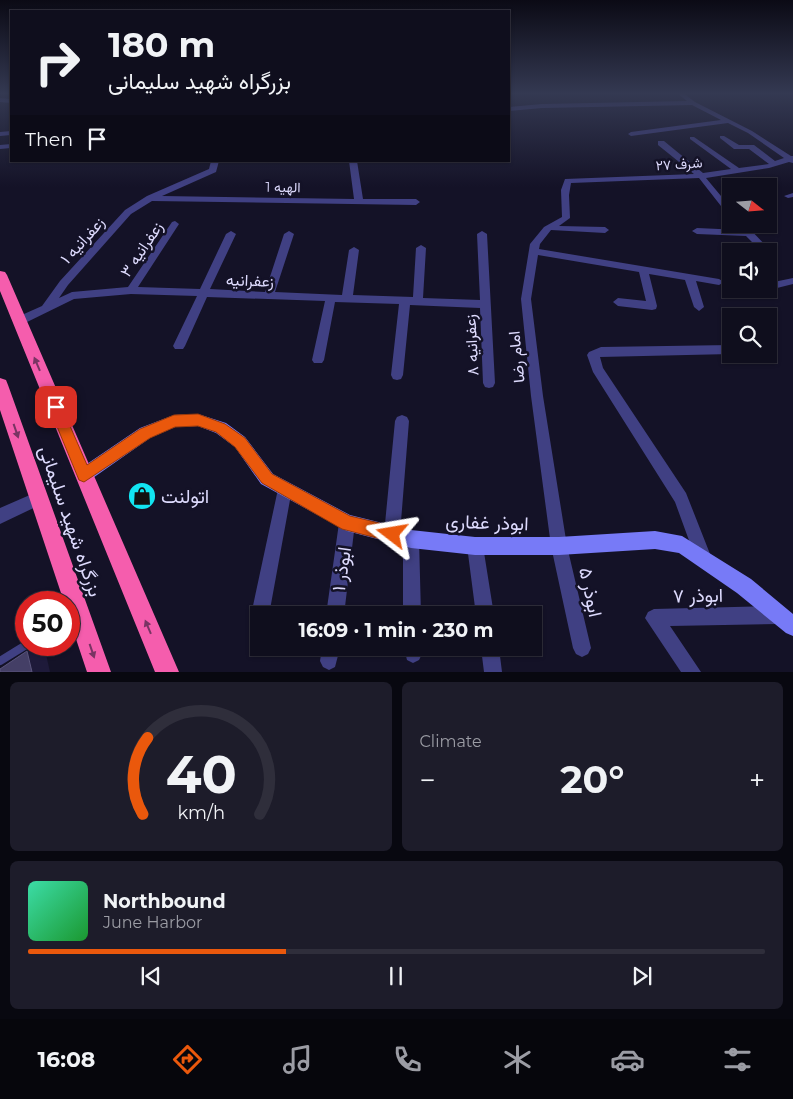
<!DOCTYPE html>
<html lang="en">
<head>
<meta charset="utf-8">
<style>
	body { margin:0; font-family:Montserrat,Vazirmatn,sans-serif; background:#1d1c2a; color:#f1f3f6; height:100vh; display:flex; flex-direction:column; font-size:19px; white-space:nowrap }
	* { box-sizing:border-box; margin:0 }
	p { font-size:16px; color:#9b9ca4 }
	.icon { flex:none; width:28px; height:28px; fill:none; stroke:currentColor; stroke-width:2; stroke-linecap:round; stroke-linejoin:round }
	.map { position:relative; height:672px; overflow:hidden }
	.sheet { display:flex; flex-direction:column; gap:10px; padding:10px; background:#080810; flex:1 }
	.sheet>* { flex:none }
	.guide { position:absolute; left:10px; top:10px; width:500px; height:152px; border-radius:0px; box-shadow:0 1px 4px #0004,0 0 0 1px #2f2e3b; background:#0f0e1d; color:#f1f3f6; overflow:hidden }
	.needle { width:32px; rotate:107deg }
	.fabs { position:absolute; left:722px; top:178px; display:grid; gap:10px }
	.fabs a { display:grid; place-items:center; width:55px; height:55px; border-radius:0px; background:#0f0e1d; box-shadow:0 1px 4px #0004,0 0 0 1px #2f2e3b; font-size:25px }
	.speed { position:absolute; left:15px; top:591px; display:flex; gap:10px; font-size:25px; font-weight:700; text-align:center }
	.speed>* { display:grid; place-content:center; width:65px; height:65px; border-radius:50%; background:#0f0e1d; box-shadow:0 1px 4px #0004,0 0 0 1px #2f2e3b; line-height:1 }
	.speed .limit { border:8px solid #d22; background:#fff; color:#111 }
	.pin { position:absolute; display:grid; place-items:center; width:42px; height:42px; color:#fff; margin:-21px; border-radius:10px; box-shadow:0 2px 8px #0006 }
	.me { position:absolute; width:55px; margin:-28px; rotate:284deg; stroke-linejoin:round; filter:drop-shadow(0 0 4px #0008) }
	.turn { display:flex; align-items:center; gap:18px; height:105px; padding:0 15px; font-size:22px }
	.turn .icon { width:65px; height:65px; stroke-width:2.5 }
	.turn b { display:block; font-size:35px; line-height:42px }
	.then { display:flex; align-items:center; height:48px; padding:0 15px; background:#0003; gap:10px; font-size:19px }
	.big { font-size:38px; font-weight:700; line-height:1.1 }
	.sheet .card { flex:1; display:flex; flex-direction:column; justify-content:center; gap:8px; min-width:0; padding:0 18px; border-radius:8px; background:#1d1c2a }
	.sheet .dial { align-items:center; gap:0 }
	.dial svg { height:130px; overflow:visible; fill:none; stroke:#2f2e3b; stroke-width:7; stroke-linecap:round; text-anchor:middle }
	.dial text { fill:#f1f3f6; stroke:none }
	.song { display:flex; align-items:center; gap:15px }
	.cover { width:60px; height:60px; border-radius:8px; background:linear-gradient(135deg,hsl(160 70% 55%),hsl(130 70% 35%)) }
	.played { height:5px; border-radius:2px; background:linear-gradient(90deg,#ea580c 35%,#2f2e3b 35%) }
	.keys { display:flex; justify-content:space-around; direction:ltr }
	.heat { display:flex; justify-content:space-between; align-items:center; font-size:28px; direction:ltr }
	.sheet .tiles { flex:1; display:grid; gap:10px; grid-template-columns:1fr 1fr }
	.card:last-child { grid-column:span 2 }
	.trip { position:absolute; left:250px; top:606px; width:292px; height:50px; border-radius:0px; background:#0f0e1d; box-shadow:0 1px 4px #0004,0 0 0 1px #2f2e3b; font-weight:700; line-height:50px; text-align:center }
	.tabs { display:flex; height:80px; justify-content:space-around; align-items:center; background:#06060c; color:#9b9ca4 }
	.tabs .icon { width:35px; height:35px }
	.tabs .on { color:#ea580c }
	.tabs b { font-size:22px; color:#f1f3f6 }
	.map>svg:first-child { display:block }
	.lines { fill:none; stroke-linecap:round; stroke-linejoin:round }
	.lane { stroke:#404083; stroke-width:8 }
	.street { fill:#404083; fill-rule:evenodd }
	.secondary { fill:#777af7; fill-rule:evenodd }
	.highway { fill:#f55dad; fill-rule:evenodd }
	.shaded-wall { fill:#1e1a3a }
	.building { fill:#443f66; stroke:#5c577e }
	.oneway { fill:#793463 }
	.route { fill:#ea580c; stroke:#983908 }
	.labels { text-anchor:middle; stroke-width:5; stroke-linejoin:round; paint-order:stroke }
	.far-street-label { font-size:14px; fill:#dddafd; stroke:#141227 }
	.street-label { font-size:16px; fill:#dddafd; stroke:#141227 }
	.near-poi-label { font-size:19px; fill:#dddafd; stroke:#141227; text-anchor:start }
	.near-street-label { font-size:19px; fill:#dddafd; stroke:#141227 }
</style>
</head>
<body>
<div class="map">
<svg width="793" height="672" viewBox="0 0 793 672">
	<rect width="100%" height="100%" fill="#141227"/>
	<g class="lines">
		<path class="lane" d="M0,661l26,-16"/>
		<path class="street" d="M677,93h6l12,9 57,29 39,25h2v7l-4,-1 -20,6 -63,10 25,30v8l-3,-1 -29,-37 -128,5 -2,12 1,23 -11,8 46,1 4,3 -4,3 -54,-3 -11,14 -1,5 180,30 5,3 -5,3 -23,-4 8,26 -5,4 -5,-4 -9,-27 -36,-6 8,32 -1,3 -4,1 -34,-4 -5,-4 5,-4 28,3 -7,-29 -101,-17 -7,44 12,97 24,150 24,102 -3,6 -6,3 -6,-3 -3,-6 -22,-102 -20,-150 -10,-97 9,-55 14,-17 18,-10 -1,-27 4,-11 129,-5 -36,-29v-4h6l39,32 28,-4 -41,-30v-2h4l45,31 30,-4 -20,-15h-15l-14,-11v-2h4l15,9h15l21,16 9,-3 -36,-25 -20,-10 -97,13 -3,-2 3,-2 90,-12 -29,-15 -150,3 -33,3v-4l33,-3 145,-3z
			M0,98l11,1v4l-11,-1z
			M11,131v4l-11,1v-4z
			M11,144v4l-11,1v-4z
			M211,161h8l-3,11 -54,24 192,3 -5,-38h8l6,38h53l4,3 -4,3 -264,-4 -21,13 -63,71 -9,13 13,-6 56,-5 44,-65 3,-1 4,3 -41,63 62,2 26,-55 5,-3 5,3 -26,55 55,3 19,-58 5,-3 5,3 -19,58 67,3 7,-45 5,-3 5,3 -6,45 60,2 3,-49 5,-3 5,3 -3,50 57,2 -3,-66 5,-3 5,3 8,149 -2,4 -4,1 -4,-1 -2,-4 -3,-75 -70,-3 -7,70 -2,4 -4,1 -4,-1 -2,-4 8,-71 -64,-2 -11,58 -2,3h-8l-2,-3 13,-59 -118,-4 -22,49 -2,3h-8l-2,-3 24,-50 -66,-2 -57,5 -51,25h-8l-1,-3 1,-3 27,-12 18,-25 65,-71 22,-14 62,-27z
			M793,193v4l-5,1 -4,-2z
			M736,224h9l24,25v4v-2h-8l-15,-15 -49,-2 -5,-3 5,-3 44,2z
			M793,278v6l-24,6 -3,-1h3v-6z
			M731,345v9l-131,3 3,11 83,125 26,66 -2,6 -6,2 -6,-2 -23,-63 -82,-130 -6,-17 2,-3 12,-5z
			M402,415l5,2 2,4 -9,113 -3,5 -5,3 -5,-3 -3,-5 11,-113 2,-4z
			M285,482l5,2 2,5 -23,126h-10v8l-5,-2 -3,-6 27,-126 2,-5z
			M39,491l5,2 2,5 -2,5 -44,21v-16z
			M347,515l5,3 3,5 -11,92h-18l13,-92 3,-5z
			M411,531l6,2 2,6 2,76h-18v-76l2,-6z
			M475,538l6,2 2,6 11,69h-18l-9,-69 2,-6z
			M779,606l6,3 3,6 -3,6 -6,3 -109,2 31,46h-20l-36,-54 3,-6 6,-3z
			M322,648h18l-5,19 -6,3 -6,-3 -3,-6z
			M404,648h18v6l-3,6 -6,3 -6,-3z
			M481,648h18l3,24h-18z"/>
		<path class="secondary" d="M198,414l28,9 19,14 28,37 77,41 61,15 64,7h84l96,-6 27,5 69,43 42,35v22l-7,-3 -49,-40 -58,-40 -24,-4 -96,6h-84l-64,-7 -64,-17 -86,-47 -26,-37 -19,-14 -18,-7 -23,1 -25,11 -60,42 -6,3 -6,-3 -2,-5 2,-5 62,-42 34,-13z"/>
		<path class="highway" d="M0,271l5,1 2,3 172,397h-24l-155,-381z
			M0,378l6,2 2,5 103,287h-24l-18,-54v-16h-5l-64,-192z"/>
	</g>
	<path class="shaded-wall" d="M27,651l19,3 4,18h-18z"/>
	<path class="building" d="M27,651l5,21h-32v-3z"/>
	<defs><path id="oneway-solid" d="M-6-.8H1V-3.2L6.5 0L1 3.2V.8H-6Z" transform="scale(1.25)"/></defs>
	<g class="oneway">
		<use href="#oneway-solid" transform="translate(37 364) rotate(-113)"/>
		<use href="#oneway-solid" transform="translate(16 431) rotate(71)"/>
		<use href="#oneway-solid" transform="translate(148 627) rotate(-113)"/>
		<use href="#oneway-solid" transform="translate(92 651) rotate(71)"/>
	</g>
	<linearGradient id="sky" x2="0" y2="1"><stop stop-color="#0b0a15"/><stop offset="0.5" stop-color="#343952"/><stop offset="1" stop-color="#343952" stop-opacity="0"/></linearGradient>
	<rect width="793" height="187" fill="url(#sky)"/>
	<path class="route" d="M56,401l4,2 27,62 53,-36 34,-14 24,-1 27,10 20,14 27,36 78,42 42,10 6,2 2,6 -2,6 -6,2 -50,-13 -80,-46 -27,-36 -19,-15 -18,-6 -23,1 -25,11 -66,44 -5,-2 -30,-73 2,-4z"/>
	<defs>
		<symbol id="shop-disc" viewBox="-11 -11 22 22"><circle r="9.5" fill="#12e4f1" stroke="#141227"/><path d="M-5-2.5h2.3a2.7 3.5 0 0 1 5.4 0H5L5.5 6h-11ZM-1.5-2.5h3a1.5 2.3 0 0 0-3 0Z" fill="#111"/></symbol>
	</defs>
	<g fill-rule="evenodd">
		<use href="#shop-disc" x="126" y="480" width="32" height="32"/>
	</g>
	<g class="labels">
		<g class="far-street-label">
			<text transform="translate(679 164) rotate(-4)" y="5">شرف ۲۷</text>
			<text transform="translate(283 187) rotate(1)" y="5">الهیه 1</text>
		</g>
		<g class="street-label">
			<text transform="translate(82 240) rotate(-48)" y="6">زعفرانیه ۱</text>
			<text transform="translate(141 249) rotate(-56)" y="6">زعفرانیه ۳</text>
			<text transform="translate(250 280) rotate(2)" y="6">زعفرانیه</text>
			<text transform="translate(471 345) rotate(-93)" y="6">زعفرانیه ۸</text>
			<text transform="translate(516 357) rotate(-96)" y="6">امام رضا</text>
		</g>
		<g class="near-poi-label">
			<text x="161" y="503">اتولنت</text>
		</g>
		<g class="near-street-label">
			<text transform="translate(71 521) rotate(71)" y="7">بزرگراه شهید سلیمانی</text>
			<text transform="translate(487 522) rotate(2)" y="7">ابوذر غفاری</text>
			<text transform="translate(341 569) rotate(-82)" y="7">ابوذر ۱</text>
			<text transform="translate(591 592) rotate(78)" y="7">ابوذر ۵</text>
			<text transform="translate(698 595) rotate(-1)" y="7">ابوذر ۷</text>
		</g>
	</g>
</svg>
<div class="fabs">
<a><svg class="needle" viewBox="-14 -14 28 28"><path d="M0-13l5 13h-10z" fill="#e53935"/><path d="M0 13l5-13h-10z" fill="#9b9ca4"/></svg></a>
<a><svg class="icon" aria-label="sound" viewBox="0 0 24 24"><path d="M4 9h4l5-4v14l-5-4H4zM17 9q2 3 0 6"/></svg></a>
<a><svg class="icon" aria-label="search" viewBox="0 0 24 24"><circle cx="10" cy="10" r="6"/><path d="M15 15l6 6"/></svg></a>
</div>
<div class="speed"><div class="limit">50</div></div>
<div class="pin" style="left:56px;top:407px;background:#d93025"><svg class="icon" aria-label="arrive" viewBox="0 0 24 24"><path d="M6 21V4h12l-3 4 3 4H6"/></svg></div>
<svg class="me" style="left:392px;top:534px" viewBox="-20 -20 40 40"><path d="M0-17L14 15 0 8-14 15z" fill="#ea580c" stroke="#fff" stroke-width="4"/></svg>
<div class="trip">16:09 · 1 min · 230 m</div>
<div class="guide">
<div class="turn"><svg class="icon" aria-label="right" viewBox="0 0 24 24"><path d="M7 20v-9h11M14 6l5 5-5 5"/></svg><div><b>180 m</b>بزرگراه شهید سلیمانی</div></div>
<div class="then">Then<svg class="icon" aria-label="arrive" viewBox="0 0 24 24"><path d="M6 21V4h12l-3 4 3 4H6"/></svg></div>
</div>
</div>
<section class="sheet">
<div class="tiles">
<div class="card dial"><svg viewBox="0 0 100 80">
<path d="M14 69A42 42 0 1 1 86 69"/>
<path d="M14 69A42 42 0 0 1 17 22" stroke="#ea580c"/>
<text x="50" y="56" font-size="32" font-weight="700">40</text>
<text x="50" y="72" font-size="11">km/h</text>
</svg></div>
<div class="card"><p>Climate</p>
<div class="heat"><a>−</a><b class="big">20°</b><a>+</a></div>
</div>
<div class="card">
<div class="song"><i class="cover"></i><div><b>Northbound</b><p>June Harbor</p></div></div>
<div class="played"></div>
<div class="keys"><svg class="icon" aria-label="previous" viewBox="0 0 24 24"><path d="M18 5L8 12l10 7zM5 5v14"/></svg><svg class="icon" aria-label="pause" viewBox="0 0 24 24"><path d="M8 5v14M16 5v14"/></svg><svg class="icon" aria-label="next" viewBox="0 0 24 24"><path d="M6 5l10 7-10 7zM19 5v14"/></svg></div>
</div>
</div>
</section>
<nav class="tabs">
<b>16:08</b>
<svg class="icon on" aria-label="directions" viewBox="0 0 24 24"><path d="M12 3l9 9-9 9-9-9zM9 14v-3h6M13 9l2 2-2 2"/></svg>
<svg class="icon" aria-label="music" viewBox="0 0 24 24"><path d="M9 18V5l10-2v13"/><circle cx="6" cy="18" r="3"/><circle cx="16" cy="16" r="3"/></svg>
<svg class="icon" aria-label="phone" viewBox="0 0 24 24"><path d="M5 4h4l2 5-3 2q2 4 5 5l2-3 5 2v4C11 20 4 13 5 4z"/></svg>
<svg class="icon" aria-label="climate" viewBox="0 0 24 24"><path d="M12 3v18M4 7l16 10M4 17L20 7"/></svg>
<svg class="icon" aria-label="car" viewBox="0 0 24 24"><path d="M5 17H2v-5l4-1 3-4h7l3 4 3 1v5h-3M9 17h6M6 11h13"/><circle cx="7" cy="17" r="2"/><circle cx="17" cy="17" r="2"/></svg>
<svg class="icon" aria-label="filters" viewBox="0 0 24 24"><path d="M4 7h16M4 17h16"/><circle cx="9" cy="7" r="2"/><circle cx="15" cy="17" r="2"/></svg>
</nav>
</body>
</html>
